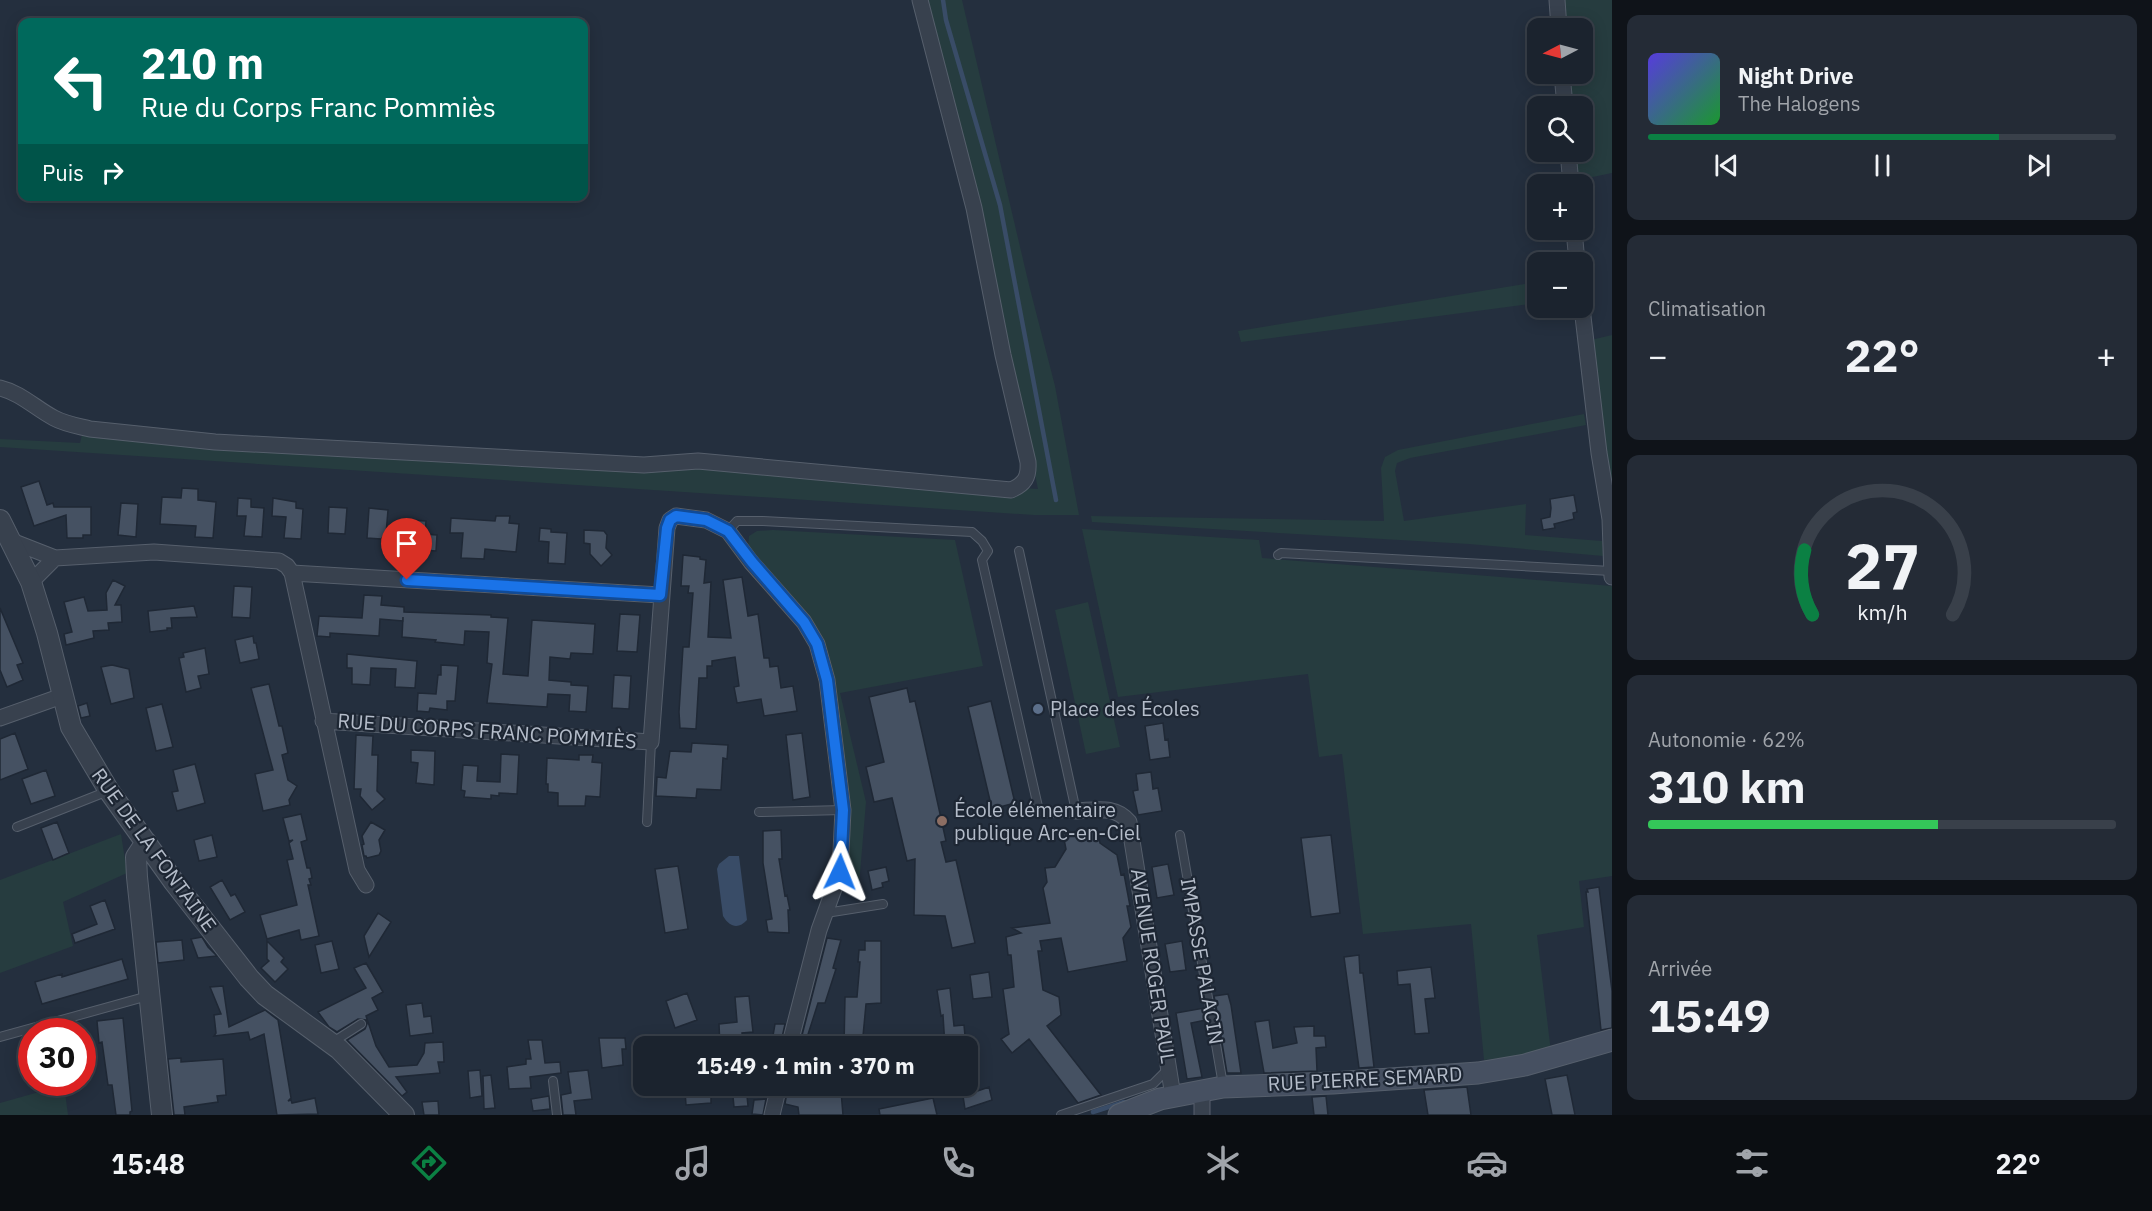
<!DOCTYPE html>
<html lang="fr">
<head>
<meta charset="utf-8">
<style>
	body { margin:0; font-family:"IBM Plex Sans",sans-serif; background:#242b36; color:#f1f3f6; height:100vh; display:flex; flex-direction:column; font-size:22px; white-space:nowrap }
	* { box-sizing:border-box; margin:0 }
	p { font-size:20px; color:#a0a4aa }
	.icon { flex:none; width:33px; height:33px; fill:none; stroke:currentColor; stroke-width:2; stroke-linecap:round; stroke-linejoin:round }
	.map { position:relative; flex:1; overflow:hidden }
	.panel { display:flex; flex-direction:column; gap:15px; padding:15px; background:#0f1319; width:540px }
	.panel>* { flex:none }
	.guide { position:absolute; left:18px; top:18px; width:570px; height:183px; border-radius:12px; box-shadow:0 3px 15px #0003,0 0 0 2px #39404a; background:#00695c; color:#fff; overflow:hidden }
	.needle { width:39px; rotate:264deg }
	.controls { position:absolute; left:1527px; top:18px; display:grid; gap:12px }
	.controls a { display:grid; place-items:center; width:66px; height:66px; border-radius:12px; background:#1b232e; box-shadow:0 3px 15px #0003,0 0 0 2px #39404a; font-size:30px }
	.speed { position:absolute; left:18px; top:1018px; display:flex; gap:12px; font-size:30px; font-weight:700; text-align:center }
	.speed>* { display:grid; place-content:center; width:78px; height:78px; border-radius:50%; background:#1b232e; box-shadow:0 3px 15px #0003,0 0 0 2px #39404a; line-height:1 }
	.speed .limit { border:9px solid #d22; background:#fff; color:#111 }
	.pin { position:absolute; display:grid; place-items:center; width:51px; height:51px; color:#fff; margin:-62px -26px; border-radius:50% 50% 50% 0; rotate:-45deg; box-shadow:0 0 6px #0007 }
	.pin .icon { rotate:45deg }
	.me { position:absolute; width:66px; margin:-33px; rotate:2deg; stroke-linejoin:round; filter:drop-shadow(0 0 4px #0008) }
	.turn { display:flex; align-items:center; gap:21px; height:126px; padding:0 24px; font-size:27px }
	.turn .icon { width:78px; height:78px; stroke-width:2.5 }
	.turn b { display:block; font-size:42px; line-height:51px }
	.then { display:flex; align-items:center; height:57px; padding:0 24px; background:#0003; gap:12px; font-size:22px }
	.big { font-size:45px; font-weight:700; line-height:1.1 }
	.panel .card { flex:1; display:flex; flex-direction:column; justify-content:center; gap:9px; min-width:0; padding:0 21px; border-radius:12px; background:#242b36 }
	.panel .dial { align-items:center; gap:0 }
	.dial svg { height:156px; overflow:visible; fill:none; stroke:#39404a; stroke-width:7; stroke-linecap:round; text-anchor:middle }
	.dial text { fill:#f1f3f6; stroke:none }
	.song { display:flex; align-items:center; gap:18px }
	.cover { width:72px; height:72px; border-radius:9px; background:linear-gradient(135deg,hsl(250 70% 55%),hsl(130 70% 35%)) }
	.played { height:6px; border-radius:3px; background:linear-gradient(90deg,#0b8043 75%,#39404a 75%) }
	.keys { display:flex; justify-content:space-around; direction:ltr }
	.heat { display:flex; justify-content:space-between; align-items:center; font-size:33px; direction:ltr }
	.charge { height:9px; border-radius:4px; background:linear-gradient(90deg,#34c759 62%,#39404a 0) }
	.trip { position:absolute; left:633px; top:1036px; width:345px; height:60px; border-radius:12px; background:#1b232e; box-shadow:0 3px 15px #0003,0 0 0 2px #39404a; font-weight:700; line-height:60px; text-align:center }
	.menu { display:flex; height:96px; justify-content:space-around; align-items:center; background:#0b0e12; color:#a0a4aa }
	.menu .icon { width:42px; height:42px }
	.menu .on { color:#0b8043 }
	.menu b { font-size:27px; color:#f1f3f6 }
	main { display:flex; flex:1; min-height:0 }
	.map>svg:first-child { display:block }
	.green { fill:#263c3f }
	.water { fill:#394c67 }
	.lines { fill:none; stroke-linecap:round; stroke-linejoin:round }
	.stream { stroke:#394c67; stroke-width:4.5 }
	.building { fill:#455162; stroke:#1f2835; stroke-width:1.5 }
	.service-casing { stroke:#565f6c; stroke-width:10 }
	.minor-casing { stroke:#565f6c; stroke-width:17 }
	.tertiary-casing { stroke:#565f6c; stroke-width:22 }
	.secondary-casing { stroke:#565f6c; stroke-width:23 }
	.service { stroke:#38414e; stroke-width:8 }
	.minor { stroke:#38414e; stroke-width:15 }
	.tertiary { stroke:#38414e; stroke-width:20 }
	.secondary { stroke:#465061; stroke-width:21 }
	.route-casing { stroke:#114b97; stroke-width:15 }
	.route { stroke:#1a73e8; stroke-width:10 }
	.service-dot { fill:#5c6f8a; stroke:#1d2633; stroke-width:2 }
	.education-dot { fill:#8d6e63; stroke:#1d2633; stroke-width:2 }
	.labels { text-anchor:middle; stroke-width:4.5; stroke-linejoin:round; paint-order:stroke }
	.poi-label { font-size:20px; fill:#b4bcc9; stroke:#1d2633; text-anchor:start }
	.street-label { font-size:20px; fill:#b4bcc9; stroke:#1d2633 }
</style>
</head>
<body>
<main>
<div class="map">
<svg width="1612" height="1115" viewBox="0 0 1612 1115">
	<rect width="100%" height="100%" fill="#242f3e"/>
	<path class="green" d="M927,0h35l67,285 26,101 24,129h-45l-1034,-68v-8l80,4 4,-17 954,63 -36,-180z
		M1564,0h48v173l-34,7 -2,-28h6v-46h-10l-2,-32h12v-46h-16z
		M1537,282v21l-296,39 -3,-11z
		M1612,335v165l-21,-160z
		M1584,414l2,11 -176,33 -13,5 -2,8 9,50 122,-17 -1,31 77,6 1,15 -134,-12 -377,-22 -1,-6 293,5 -3,-53 4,-11 13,-7z
		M1082,529l177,11 3,18 350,28v290l-33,5 5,46 -47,8 14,117 -67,8 -13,-136 -108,10 -21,-180 -23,3 -11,-83 -190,23z
		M773,530l182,10 28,126 -143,27 26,109 -8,95 -11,-14 -3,-10 6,-29 -1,-40 -25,-156 -76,-101 1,-11 8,-5z
		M1088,602l32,145 -34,7 -31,-144z
		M121,834l6,39 -64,29 10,44 -73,27v-93z
		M64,1085l4,30h-68v-12z"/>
	<path class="water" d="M729,856h10l8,64c-8,9 -17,8 -24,-4l-6,-47 2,-5z"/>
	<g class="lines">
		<path class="stream" d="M943,0l3,20 54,185 56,295
			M1093,1112l31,-10"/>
	</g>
	<path class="building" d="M39,481l8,24 6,-2 1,4h37v28h-8v3h-16l-1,-23 -32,11 -13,-39z
		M182,488l16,1v11l18,2 -3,36 -18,-1 1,-11 -36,-2 2,-27 19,1z
		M1574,495l3,17 -4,1 1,6 -20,5 1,4 -12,2 -2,-11 9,-2 1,-9 -1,-9z
		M238,498l13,1v8l13,1 -2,29 -18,-1 2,-20h-9z
		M273,498l23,4v6l7,1 -2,30 -17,-1 2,-21 -14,-1z
		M121,503l17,1 -2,33 -18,-2z
		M329,507l18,1 -2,26 -17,-1z
		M369,508l19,2 -2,24 -5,5 -14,-1z
		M496,516h14l-1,7 10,1 -3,28 -31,-3 -1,10 -23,-1 2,-25h-13l1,-15 44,3z
		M410,520l16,1 -1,13 12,1 -1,16 -28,-2z
		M540,528l11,1v3l16,1 -2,31 -17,-1 1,-21 -10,-1z
		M584,530l20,1 3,4 -1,13 6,7 -11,11 -11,-12v-10l-6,-1z
		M683,555l17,2v2l6,1 -2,23 7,-1 -3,55 23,1 -8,-58 19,-3 6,39 10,-2 6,44h5l1,9 8,-1 3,22 12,-2 4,25 -33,5 -3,-17 -24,4 -3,-16 5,-1 -4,-29 -23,4v5h-5v12h-8l-3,51 -16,-1 -1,-16 4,-65h6l4,-54h-5l1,-7h-8z
		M113,580l12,6 -10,19h6l1,17 -14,1 1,7 -16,1 1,7 -28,7 -2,-11 8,-2 -8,-30 20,-5 4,14 19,-1 -1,-17z
		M234,586l18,1 -2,31 -18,-1z
		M364,595l18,1 -1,9 23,2v5l87,3v2l17,1 -5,56 25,2 4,-56 63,4 -2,30 -22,-1 -1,6 -20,-2 -1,23 22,2v3l17,1 -2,26 -17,-1 1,-16 -22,-1 -1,13 -60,-4 5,-39 -5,-1 2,-31 -24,-1 -1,14 -29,-3 1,-2 -34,-3 1,-20v4l-23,-2 -1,17 -49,-3v4l-13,-1 2,-20 43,2z
		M194,606l3,11 -26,1 1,10h-5v2l-17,2 -2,-21z
		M0,608l23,55 -6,2 6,15 -16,7 -7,-17z
		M620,614l20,1 -3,37 -20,-1z
		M253,636l1,7h2l3,16 -19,4 -5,-23z
		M205,648l4,26 -11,2 3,12 -15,4 -7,-34 5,-1 -1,-4z
		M347,654l70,7 -2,27 -20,-1 1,-18 -25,-1 -1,17 -18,-1v-16h-5z
		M112,665l17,4 5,29 -23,6 -10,-37z
		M441,665l17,1 -3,35h-8v9l-17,-2 -1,4 -12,-1 1,-18 18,1 2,-19h3z
		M614,675l17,1 -2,33 -17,-1z
		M269,684l10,42h3l6,27 -6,2 6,25 9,6 -8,14 1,5 -27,6 -8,-37 18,-4 -22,-82z
		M907,688l3,14 5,-1 9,40 22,100 -5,1 5,20 10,-2 19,83 -23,5 -7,-32 -31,-1 1,-56 -8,2 -15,-63 -18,4 -8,-35 18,-5 -15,-65z
		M991,701l24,102 -23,6 -24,-102z
		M87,703l3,13 -9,2 -3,-12z
		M162,704l11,43 -17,4 -10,-43z
		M1163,723l2,17 3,-1 2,18 -20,3 -5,-34z
		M15,733l13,36 -28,11v-41z
		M802,733l8,64 -17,3 -7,-65z
		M356,735l17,1 -1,19h6l-1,36 8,8 -13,11 -12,-14 1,-7h-7z
		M692,743l36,2 -1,14 -4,-1 -2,32 -24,-1 -1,9 -40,-2 1,-19 9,1 4,-27 21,1z
		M411,750l24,1 -1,34 -18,-2 2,-20 -7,-1z
		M501,754l18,1 -2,39 -18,-1v3l-8,-1v4l-27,-2 1,-6 -4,-1 2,-25 15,1 -1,15 23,1z
		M579,755h14l-1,7 10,1 -2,34 -14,-1 -1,10h-27v-13l-10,-1v-8h-2l1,-26 32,2z
		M195,764l10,39 -28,8 -5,-19 6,-1 -5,-21z
		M46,770l9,26 -24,8 -9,-25z
		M1151,772l2,17 5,-1 4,23 -24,4 -5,-24 5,-1 -2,-16z
		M301,814l6,26 -6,2 6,26h3l2,10 -3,1 2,6h-3l11,51 -18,4 -2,-10 -32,9 -7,-24 37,-10 -10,-45 6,-1 -4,-16 4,-3 -4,1 -6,-23z
		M57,822l12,31 -16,7 -12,-32z
		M371,822l14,8 -6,10 2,11 -2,4 -12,3 -1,-2h-2l-2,-11 2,-1 -2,-8z
		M1097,828l3,15 17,12 4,20 3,-1 6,32h-3l4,21 -8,11 4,23 -59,11 -7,-34 -21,3 2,10h-4l5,39 16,7 2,18 -14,11 54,69 -23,8 -49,-64 -17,14 -11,-14 8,-5 -6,-45 11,-2 -3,-32h-3l-2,-18 15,-4 -9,-5 38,-5 -7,-35 4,-6 -2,-14 10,-1 11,-18 -3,-15z
		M781,830l1,29h-3l6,37 2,-1 3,15h-2l1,23 -21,-1 -2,-12 6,-1 -9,-56v-32z
		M212,835l5,22 -18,4 -5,-21z
		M1331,835l9,78 -29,4 -10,-79z
		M1168,864l6,31 -17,3 -5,-31z
		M678,866l10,63 -23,4 -10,-64z
		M886,867l3,14 -7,2 1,4 -11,3 -4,-19z
		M222,880l9,16 4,-2 10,18 -15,8 -20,-33z
		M1599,887l13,104v37l-11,2 -15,-138h2l-1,-3z
		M105,900l10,29 -40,14 -3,-9 25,-10 -7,-18z
		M378,913l13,9 -22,35 -5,-21z
		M202,937l6,10 9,9 -19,2 -7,-19z
		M827,938l14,2 -8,28 3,1 -11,34h-7l-14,44h-5z
		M182,940l2,20 -26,3 -2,-21z
		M267,941l17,17 -3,4 7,7 -13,13 -14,-14 8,-7 -2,-2z
		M332,941l7,28 -18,4 -6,-28z
		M865,941h16v62l-15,1 -3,32h-6l1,11h-14l1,-50h12l3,-35h-2l1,-12h6z
		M1182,941l4,29 -16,2 -5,-28z
		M1359,955l1,18h3l11,94 -15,1 -15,-111z
		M122,959l6,20 -86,25 -7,-22 27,-8v3z
		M366,963l17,29 -11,6 6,12 -12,6 10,30 13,21 28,-2 7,-12 1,-10 18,-1 1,20h-6l2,11 -44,4 11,15 -5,4 -55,-56 18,-11 2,-5 -1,-4 -8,-1 -21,13 -8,-5 -11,-15 48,-24 -12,-20z
		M1431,967l4,31 -10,1 4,34 -14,1 -5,-50 -12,1 -1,-14z
		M989,972l3,25 -19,2 -3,-24z
		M223,986l6,41 36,-17 13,10 13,78 -3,3 3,-1 1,3 23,-5 3,16 -41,1 -13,-81 -14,6 -2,-8 -34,4 2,-3 -2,-18 7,-1 -11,-27z
		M950,988l4,38 10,-1 2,22h-21l-2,-32 -2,1 -4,-26z
		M687,993l10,27 -22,8 -9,-27z
		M1228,994l3,11 10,68h-14l-11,-67 -2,-10z
		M749,996l4,36 -11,1 1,14h-23l-1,-23 18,-2 -2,-25z
		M422,1003l2,14 7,-1 2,17 -23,3 -4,-31z
		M1204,1008l2,12 -15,3 11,54 -15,2 -11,-66z
		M123,1018l9,93 -2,1v3h-14l-4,-30h-4l-6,-43 -3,1 -2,-22z
		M1269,1020l4,28 24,-5 -3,-16 20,-1v10h11l1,11 -10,1 1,23 -53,2 -9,-51z
		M775,1024h10l-5,23h-9z
		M599,1038h26l1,11h-4l1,16 -21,3z
		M528,1040h14l3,23 15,-1 1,11 -31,4 1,11 -22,1 -2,-22 19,-3v-5h5z
		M181,1058v4l42,-3 3,36 -9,1 1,6 -34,5 1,8h-11l-6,-56z
		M480,1070l2,26 -12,2 -2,-27z
		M588,1070l4,29 -18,2 2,14h-13l-2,-20 10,-2 -3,-21z
		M491,1075l4,33 -11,1 -1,-33z
		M1567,1075l8,40h-23l-7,-36z
		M732,1086h14l2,20 -14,1z
		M788,1086h12l-2,11 43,-6 2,24h-44l-1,-8 -13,-3z
		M989,1087l3,13 -27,9 -2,-13z
		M1467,1087l4,28h-43l-4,-25z
		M711,1089v14l-25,2 -1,-14z
		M549,1096l1,13 -17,2 -2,-12z
		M1326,1096l2,19h-14l-2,-18z
		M933,1098l4,17h-57l-1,-6z
		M766,1099l-3,16 -11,-1 2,-14z
		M438,1101l1,14h-15l-2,-13z"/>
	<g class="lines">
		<defs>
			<path id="service" d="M728,531l9,-10h26l209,11 10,9 6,10 -6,9 57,251c13,3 24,4 37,0l-57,-260
				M1278,555l3,-2 330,18
				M759,812l84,-2
				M647,822l4,-80
				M17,827l91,-36
				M1180,835l43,250
				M826,913l57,-9
				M0,1037l148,-41
				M333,1042l28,-18
				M553,1081l4,34
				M1061,1115l92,-31 12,-12 1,-6"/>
			<path id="minor" d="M1557,0l2,28
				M1562,74l3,32
				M1568,152l3,32
				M1574,230l3,32
				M1582,308l17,145 11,66 2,58
				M0,388c21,5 35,20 54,30 11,6 24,8 36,11l125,13 429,23 54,-4 313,29c14,-6 18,-13 17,-28l-25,-107 -29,-147 -54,-208
				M9,540l46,18 99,-6 125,9 8,5 5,7 368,22
				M292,573l65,297 9,15
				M31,582l24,-24
				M0,718l62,-22
				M323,721l328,21 16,-214 3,-8 6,-4 30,4 22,11 23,31 53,60 13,22 10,36 16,130 -3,62 -21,58 -30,117
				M1076,811c21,-1 39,-6 53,11l44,274
				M1202,1091v24
				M772,1115l7,-29"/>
			<path id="tertiary" d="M0,520l31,62 16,51 24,94 38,64 65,91 75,96 16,17 74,54 65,66
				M146,842l-10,15 1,20 25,238"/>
			<path id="secondary" d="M1119,1115l41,-16 63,-12 110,-4 145,-10 47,-8 87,-25"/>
		</defs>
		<use href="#service" class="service-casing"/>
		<use href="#minor" class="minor-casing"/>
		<use href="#tertiary" class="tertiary-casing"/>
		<use href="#secondary" class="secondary-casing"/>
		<use href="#service" class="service"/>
		<use href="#minor" class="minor"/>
		<use href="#tertiary" class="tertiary"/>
		<use href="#secondary" class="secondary"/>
	</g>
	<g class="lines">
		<defs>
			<path id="route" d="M407,580l253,15 7,-67 3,-8 6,-4 30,4 22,11 24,31 52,60 13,22 10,36 16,130 -3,62"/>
		</defs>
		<use href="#route" class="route-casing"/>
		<use href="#route" class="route"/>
	</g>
	<circle class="service-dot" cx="1038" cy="709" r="6"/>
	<circle class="education-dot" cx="942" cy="821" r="6"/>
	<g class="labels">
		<g class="poi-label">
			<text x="1050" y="716">Place des Écoles</text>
			<text x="954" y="817">École élémentaire<tspan x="954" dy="23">publique Arc-en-Ciel</tspan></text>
		</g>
		<g class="street-label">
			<text transform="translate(487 731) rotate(4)" y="7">RUE DU CORPS FRANC POMMIÈS</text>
			<text transform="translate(154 850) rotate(54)" y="7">RUE DE LA FONTAINE</text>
			<text transform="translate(1202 961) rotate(80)" y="7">IMPASSE PALACIN</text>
			<text transform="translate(1153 966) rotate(81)" y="7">AVENUE ROGER PAUL</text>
			<text transform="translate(1365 1079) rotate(-3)" y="7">RUE PIERRE SEMARD</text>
		</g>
	</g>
</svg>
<div class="controls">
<a><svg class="needle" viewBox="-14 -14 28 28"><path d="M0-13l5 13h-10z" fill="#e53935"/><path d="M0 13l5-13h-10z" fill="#a0a4aa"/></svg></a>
<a><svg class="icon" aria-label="search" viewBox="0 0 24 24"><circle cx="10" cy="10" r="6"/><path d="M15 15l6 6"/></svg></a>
<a>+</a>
<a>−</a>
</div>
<div class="speed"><div class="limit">30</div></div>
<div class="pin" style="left:407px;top:580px;background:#d93025"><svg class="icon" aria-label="arrive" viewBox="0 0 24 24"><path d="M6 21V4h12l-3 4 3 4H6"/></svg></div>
<svg class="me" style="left:840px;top:872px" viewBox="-20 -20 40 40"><path d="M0-17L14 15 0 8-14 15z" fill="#1a73e8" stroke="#fff" stroke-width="4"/></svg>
<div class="trip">15:49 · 1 min · 370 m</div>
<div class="guide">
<div class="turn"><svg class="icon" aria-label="left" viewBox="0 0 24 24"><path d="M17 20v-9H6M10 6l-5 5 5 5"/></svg><div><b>210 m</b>Rue du Corps Franc Pommiès</div></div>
<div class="then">Puis<svg class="icon" aria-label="right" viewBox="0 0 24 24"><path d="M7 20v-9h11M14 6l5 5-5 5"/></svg></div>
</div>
</div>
<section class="panel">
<div class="card">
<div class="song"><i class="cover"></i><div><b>Night Drive</b><p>The Halogens</p></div></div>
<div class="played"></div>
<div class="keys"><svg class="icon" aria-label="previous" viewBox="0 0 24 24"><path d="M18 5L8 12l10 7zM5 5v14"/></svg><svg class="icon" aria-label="pause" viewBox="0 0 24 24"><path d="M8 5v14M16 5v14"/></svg><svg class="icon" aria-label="next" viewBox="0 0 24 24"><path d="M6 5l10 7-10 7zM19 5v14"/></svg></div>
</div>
<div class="card"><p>Climatisation</p>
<div class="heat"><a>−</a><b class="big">22°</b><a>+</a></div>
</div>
<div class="card dial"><svg viewBox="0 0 100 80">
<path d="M14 69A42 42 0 1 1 86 69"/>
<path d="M14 69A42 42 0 0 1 10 36" stroke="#0b8043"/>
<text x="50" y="56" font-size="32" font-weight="700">27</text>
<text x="50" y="72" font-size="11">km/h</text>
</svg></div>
<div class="card"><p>Autonomie · 62%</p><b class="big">310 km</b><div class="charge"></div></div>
<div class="card"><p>Arrivée</p><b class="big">15:49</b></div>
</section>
</main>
<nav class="menu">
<b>15:48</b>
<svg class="icon on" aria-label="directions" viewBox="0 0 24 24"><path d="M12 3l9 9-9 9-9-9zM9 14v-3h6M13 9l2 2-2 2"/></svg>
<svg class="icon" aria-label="music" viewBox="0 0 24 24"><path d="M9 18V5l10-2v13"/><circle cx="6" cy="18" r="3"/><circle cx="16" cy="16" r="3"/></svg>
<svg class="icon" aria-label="phone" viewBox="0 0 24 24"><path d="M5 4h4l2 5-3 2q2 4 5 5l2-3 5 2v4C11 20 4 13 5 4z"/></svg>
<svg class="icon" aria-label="climate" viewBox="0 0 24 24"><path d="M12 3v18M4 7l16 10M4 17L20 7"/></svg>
<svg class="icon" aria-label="car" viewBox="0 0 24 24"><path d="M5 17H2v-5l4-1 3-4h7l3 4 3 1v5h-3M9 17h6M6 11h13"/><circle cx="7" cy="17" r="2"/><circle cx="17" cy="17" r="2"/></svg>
<svg class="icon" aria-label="filters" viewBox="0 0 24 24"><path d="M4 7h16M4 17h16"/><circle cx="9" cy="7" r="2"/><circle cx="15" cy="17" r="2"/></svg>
<b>22°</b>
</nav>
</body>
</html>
